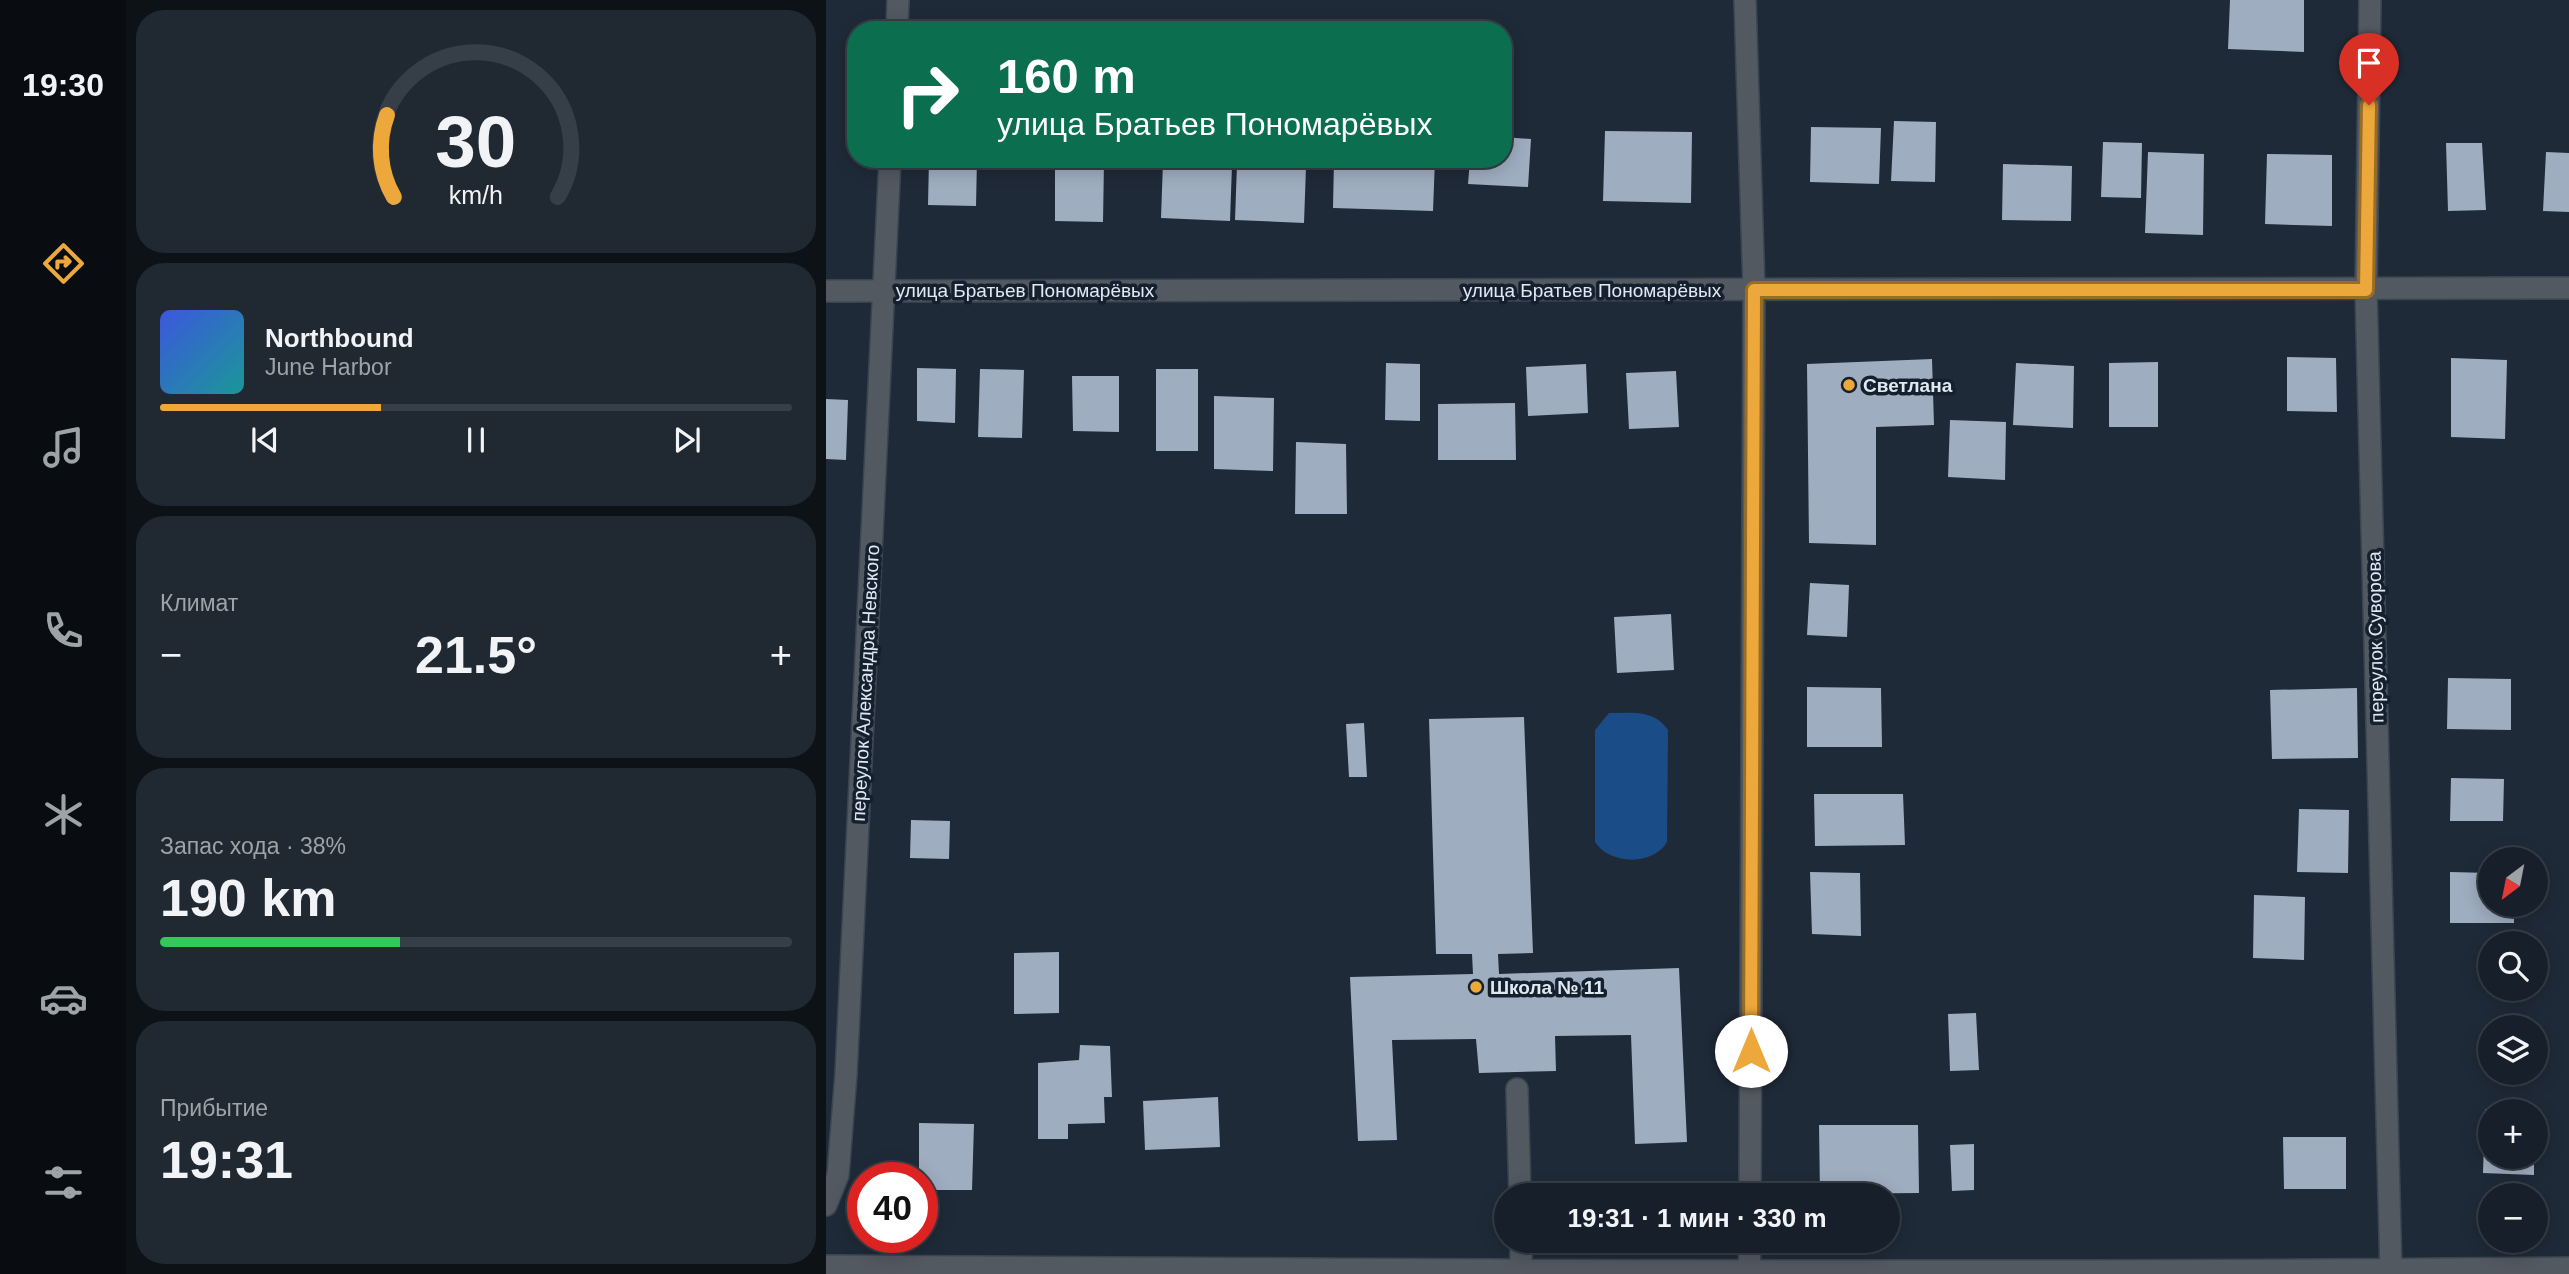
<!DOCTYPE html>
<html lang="ru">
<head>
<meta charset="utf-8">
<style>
	body { margin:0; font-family:Helvetica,sans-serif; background:#202832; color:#f1f3f6; height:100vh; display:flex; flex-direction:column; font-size:26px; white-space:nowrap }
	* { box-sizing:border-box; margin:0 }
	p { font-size:23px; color:#9ea3a8 }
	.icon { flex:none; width:38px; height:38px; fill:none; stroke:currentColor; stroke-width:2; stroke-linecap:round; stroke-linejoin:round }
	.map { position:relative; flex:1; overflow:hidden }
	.details { display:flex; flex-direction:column; gap:10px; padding:10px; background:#0d1217; width:700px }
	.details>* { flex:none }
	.banner { position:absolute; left:21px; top:21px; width:665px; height:147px; border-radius:28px; box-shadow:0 4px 18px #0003,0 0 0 2px #363e47; background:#0b6e4f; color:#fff; overflow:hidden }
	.needle { width:46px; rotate:212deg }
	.tools { position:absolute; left:1652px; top:847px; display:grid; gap:14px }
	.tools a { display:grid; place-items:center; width:70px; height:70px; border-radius:50%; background:#17202a; box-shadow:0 4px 18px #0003,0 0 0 2px #363e47; font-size:35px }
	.speed { position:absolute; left:21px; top:1162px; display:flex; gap:14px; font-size:35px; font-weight:700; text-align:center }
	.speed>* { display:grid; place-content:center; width:91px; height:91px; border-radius:50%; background:#17202a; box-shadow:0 4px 18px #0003,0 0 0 2px #363e47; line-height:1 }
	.speed .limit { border:10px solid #d22; background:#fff; color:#111 }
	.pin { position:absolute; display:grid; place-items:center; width:60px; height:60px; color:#fff; margin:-72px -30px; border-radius:50% 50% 50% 0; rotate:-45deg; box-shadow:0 0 7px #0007 }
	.pin .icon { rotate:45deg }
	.me { position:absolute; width:77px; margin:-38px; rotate:0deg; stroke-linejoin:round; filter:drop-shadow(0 0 5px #0008) }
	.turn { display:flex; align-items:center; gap:24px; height:147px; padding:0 35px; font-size:32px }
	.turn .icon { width:91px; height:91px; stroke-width:2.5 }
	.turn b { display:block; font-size:49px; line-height:60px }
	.big { font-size:52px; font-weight:700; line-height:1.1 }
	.details .card { flex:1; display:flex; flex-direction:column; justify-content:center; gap:10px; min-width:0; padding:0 24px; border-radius:28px; background:#202832 }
	.details .dial { align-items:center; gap:0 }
	.dial svg { height:182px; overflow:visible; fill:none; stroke:#363e47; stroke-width:7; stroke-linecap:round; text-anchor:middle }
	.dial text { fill:#f1f3f6; stroke:none }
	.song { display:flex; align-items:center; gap:21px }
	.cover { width:84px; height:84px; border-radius:10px; background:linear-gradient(135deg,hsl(230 70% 55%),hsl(180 70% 35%)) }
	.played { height:7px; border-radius:4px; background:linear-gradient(90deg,#eda83b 35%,#363e47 35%) }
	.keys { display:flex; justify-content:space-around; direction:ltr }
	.heat { display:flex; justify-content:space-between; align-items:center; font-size:38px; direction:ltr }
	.charge { height:10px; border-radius:5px; background:linear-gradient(90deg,#34c759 38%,#363e47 0) }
	.trip { position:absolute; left:668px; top:1183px; width:406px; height:70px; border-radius:35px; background:#17202a; box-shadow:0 4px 18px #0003,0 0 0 2px #363e47; font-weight:700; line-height:70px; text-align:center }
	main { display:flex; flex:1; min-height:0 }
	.dock { display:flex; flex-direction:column; width:126px; justify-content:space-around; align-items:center; background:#090d11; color:#9ea3a8 }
	.dock .icon { width:49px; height:49px }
	.dock .on { color:#eda83b }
	.dock b { font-size:32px; color:#f1f3f6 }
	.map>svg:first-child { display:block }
	.green { fill:#1a4c87 }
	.building { fill:#9fadc0 }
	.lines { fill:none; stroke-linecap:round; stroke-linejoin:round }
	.minor-casing { stroke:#3a4552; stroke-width:24 }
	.minor { stroke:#535961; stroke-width:21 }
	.route-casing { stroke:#9a6d26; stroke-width:18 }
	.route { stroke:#eda83b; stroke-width:12 }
	.poi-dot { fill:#eda83b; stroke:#15202e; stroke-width:2.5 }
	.labels { text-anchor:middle; stroke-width:7; stroke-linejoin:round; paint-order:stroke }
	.street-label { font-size:19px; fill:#e0e8f2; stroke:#15202e }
	.poi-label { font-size:19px; font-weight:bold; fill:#e0e8f2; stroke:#15202e; text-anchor:start }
</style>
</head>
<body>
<main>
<nav class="dock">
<b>19:30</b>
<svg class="icon on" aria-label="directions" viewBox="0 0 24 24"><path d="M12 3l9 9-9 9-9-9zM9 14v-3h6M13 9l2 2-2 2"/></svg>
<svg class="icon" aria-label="music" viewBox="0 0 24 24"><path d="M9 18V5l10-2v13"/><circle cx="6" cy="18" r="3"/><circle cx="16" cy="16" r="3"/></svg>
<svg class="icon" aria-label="phone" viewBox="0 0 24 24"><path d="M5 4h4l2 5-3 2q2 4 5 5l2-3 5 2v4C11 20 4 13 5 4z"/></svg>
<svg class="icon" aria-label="climate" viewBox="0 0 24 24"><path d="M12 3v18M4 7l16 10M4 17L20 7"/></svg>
<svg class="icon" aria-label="car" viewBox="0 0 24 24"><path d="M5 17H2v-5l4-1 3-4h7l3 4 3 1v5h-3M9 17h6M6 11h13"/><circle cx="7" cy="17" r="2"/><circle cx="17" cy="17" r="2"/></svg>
<svg class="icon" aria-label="filters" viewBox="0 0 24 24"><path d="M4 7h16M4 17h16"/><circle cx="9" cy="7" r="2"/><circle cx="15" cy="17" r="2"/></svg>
</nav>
<section class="details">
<div class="card dial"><svg viewBox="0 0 100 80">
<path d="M14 69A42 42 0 1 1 86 69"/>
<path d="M14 69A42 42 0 0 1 11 33" stroke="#eda83b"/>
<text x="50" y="56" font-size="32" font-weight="700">30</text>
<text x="50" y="72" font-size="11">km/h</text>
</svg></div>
<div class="card">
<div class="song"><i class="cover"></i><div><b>Northbound</b><p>June Harbor</p></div></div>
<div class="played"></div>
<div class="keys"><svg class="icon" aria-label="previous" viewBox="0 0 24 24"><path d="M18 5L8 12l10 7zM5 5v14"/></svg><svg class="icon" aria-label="pause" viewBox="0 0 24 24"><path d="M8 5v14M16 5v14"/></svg><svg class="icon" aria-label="next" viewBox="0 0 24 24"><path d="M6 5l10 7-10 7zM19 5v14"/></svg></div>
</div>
<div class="card"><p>Климат</p>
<div class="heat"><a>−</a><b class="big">21.5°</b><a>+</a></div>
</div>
<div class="card"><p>Запас хода · 38%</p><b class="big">190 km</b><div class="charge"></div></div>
<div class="card"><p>Прибытие</p><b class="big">19:31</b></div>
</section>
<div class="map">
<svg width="1743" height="1274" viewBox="0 0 1743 1274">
	<rect width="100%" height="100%" fill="#1f2a38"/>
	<path class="green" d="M783,713c23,0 45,-4 59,17l-1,112c-14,24 -57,23 -72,0v-112z"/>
	<path class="building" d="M1404,0h74v52l-76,-3z
		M1068,121l42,1 -1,60 -44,-1z
		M985,127l70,1 -2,56 -69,-2z
		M779,131l87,1 -1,71 -88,-2z
		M677,137l28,2 -3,48 -60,-3 2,-25h33z
		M1277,142l39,1 -1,55 -40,-1z
		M1620,143h36l4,67 -38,1z
		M1322,152l56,2 -1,81 -58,-2z
		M1720,152l23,1v59l-26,-1z
		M1441,154l65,1v71l-67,-2z
		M103,159h48l-1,47 -48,-1z
		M508,159h101l-2,52 -100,-3z
		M229,162h49l-1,60 -48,-1z
		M337,162l69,3 -2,56 -69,-3z
		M411,164l69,3 -2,56 -69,-3z
		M1177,164l69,2 -1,55 -69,-1z
		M1461,357l49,1 1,54 -50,-1z
		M1625,358l56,2 -2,79 -54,-2z
		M1106,359l2,66 -58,2v118l-67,-2 -2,-179z
		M1332,362v65h-49v-64z
		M560,363l34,1v57l-35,-1z
		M1190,363l58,3 -1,62 -60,-3z
		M760,364l2,49 -60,3 -2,-49z
		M91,368l39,1 -1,54 -38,-2z
		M154,369l44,1 -2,68 -44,-1z
		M330,369h42v82h-42z
		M850,371l3,56 -50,2 -3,-56z
		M246,376h47v56l-46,-1z
		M388,396l60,2 -1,73 -59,-2z
		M0,399l22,1 -2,60 -20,-1z
		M689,403l1,57h-78v-56z
		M1124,420l56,2 -1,58 -57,-3z
		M470,442l50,2 1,70h-52z
		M984,583l39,2 -2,52 -40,-2z
		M845,614l3,56 -57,3 -3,-56z
		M1622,678l63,1v51l-64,-1z
		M981,687l74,1 1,59h-75z
		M1531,688l1,70 -86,1 -2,-69z
		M698,717l9,236 -35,1 1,20 180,-6 8,174 -52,2 -4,-109 -76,1 1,35 -77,2 -3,-34 -84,1 5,100 -39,1 -8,-164 123,-3 -1,-20h-36l-7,-235z
		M538,723l3,54h-18l-3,-53z
		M1625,778l53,1 -1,42h-53z
		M988,794h89l2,51 -90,1z
		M1473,809l50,1 -1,63 -51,-1z
		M85,820l39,1 -1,38 -39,-1z
		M984,872l50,1 1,63 -49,-2z
		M1624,872l40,1v32h24v18h-64z
		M1428,895l51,2 -1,63 -51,-2z
		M233,952v61l-45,1v-61z
		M1150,1013l3,57 -29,1 -2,-57z
		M254,1045l30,1 2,51h-8l1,26 -37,1v15h-30v-76l41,-3z
		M392,1097l2,50 -75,3 -2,-49z
		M1659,1109h5v48h44v18l-51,-2z
		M93,1123l55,1 -2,66h-50v-12h-3z
		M993,1125h99l1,68 -99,1z
		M1457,1137h63v52h-62z
		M1148,1144v46l-22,1 -2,-46z"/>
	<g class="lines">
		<defs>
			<path id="minor" d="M919,0l9,290 -4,905
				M1544,0l-4,290 25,984
				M71,30l1,-30
				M0,291l1743,-3
				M691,1089l3,106
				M0,1205l12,-30 8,-101 44,-915
				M695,1241v29
				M0,1266c581,4 1162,8 1743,2
				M923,1274l1,-33"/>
		</defs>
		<use href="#minor" class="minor-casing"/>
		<use href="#minor" class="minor"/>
	</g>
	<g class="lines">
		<defs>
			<path id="route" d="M925,1051l3,-761h612l3,-185"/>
		</defs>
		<use href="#route" class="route-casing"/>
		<use href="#route" class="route"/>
	</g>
	<g class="poi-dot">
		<circle cx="1023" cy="385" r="7"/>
		<circle cx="650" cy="987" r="7"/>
	</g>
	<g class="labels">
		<g class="street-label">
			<text x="199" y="297">улица Братьев Пономарёвых</text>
			<text x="766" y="297">улица Братьев Пономарёвых</text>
			<text transform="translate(1549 637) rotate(-91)" y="7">переулок Суворова</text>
			<text transform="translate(39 683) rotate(-87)" y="7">переулок Александра Невского</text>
		</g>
		<g class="poi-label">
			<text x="1037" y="392">Светлана</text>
			<text x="664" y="994">Школа № 11</text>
		</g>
	</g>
</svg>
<div class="tools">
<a><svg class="needle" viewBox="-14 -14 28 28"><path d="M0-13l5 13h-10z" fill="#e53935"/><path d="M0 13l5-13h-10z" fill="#9ea3a8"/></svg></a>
<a><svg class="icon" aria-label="search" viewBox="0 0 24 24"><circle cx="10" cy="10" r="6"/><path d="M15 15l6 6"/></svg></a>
<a><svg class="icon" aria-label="layers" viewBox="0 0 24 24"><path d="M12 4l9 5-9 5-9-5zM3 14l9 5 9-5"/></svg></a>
<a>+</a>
<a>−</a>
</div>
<div class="speed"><div class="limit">40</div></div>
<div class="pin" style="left:1543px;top:105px;background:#d93025"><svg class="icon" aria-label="arrive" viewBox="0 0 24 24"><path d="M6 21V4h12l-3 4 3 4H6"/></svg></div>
<svg class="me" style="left:925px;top:1051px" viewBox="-20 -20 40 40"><circle r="19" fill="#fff"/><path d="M0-13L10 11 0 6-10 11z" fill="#eda83b"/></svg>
<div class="trip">19:31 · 1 мин · 330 m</div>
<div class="banner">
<div class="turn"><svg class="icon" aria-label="right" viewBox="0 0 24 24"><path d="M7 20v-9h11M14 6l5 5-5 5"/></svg><div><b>160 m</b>улица Братьев Пономарёвых</div></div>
</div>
</div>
</main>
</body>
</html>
